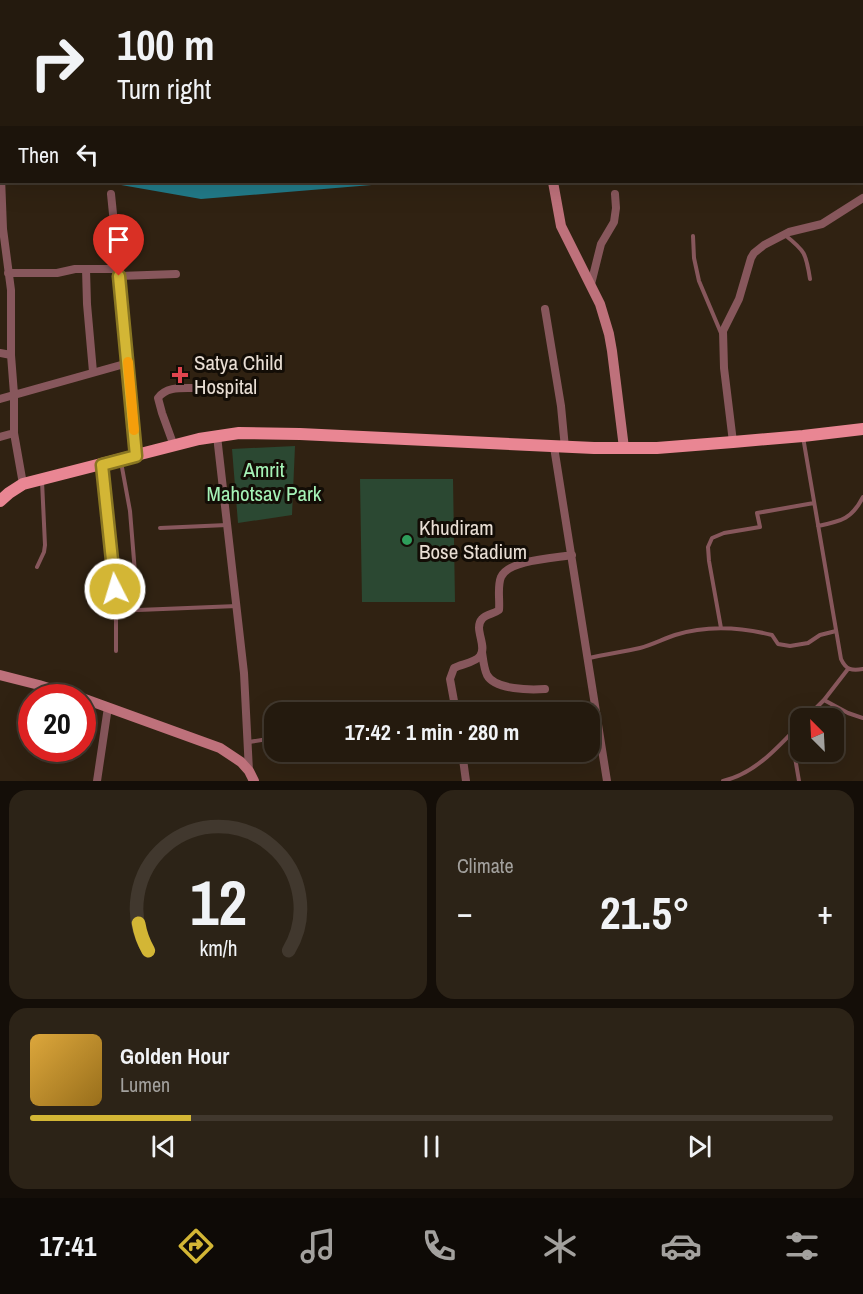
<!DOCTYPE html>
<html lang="en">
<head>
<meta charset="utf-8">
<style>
	body { margin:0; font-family:"Archivo Narrow",sans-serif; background:#2c2317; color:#f1f3f6; height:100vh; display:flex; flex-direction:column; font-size:22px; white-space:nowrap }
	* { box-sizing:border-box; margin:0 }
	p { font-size:20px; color:#a3a19e }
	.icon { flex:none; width:33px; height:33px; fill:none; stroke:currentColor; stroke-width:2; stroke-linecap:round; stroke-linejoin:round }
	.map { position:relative; height:781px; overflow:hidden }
	.panel { display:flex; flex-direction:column; gap:9px; padding:9px; background:#140e08; flex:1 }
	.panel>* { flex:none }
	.guide { position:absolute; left:0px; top:0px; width:864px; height:183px; box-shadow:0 6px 24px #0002,0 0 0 2px #41382e; background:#241a0e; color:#f1f3f6; overflow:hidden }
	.needle { width:39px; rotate:336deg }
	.controls { position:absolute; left:790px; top:708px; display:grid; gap:12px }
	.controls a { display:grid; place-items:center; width:54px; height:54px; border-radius:12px; background:#241a0e; box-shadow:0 6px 24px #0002,0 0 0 2px #41382e; font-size:30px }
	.speed { position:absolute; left:18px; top:684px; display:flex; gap:12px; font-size:30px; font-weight:700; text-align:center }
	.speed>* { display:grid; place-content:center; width:78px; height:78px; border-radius:50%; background:#241a0e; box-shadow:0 6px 24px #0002,0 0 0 2px #41382e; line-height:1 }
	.speed .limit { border:9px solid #d22; background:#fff; color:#111 }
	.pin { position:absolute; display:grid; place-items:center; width:51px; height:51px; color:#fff; margin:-62px -26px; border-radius:50% 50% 50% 0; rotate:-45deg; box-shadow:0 0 6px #0007 }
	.pin .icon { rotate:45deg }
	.me { position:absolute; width:66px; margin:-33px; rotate:355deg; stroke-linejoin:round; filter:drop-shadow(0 0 4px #0008) }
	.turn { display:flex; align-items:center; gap:21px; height:126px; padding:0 18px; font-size:27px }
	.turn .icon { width:78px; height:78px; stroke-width:2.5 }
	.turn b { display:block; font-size:42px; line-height:51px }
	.then { display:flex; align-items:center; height:57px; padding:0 18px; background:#0003; gap:12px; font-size:22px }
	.big { font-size:45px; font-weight:800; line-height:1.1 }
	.panel .card { flex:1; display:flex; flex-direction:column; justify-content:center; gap:9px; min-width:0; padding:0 21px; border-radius:18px; background:#2c2317 }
	.panel .dial { align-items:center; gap:0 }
	.dial svg { height:156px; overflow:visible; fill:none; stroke:#41382e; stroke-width:7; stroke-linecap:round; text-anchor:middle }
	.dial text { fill:#f1f3f6; stroke:none }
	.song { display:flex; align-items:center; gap:18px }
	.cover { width:72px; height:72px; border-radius:9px; background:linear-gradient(135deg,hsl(40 70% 55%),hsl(40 70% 35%)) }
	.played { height:6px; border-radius:3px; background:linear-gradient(90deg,#d3b635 20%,#41382e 20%) }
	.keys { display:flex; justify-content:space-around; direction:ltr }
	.heat { display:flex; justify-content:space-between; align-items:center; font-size:33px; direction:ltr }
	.panel .tiles { flex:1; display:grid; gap:9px; grid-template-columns:1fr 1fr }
	.card:last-child { grid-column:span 2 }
	.trip { position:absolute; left:264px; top:702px; width:336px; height:60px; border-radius:18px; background:#241a0e; box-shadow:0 6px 24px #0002,0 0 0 2px #41382e; font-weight:800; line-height:60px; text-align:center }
	.tab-bar { display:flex; height:96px; justify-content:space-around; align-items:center; background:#0e0a06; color:#a3a19e }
	.tab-bar .icon { width:42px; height:42px }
	.tab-bar .current { color:#d3b635 }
	.tab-bar b { font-size:27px; color:#f1f3f6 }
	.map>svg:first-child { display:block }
	.green { fill:#2b4832 }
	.water { fill:#227b89 }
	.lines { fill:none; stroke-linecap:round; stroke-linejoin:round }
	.lane { stroke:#87575c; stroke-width:4 }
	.street { stroke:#87575c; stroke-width:8 }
	.secondary { stroke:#be717b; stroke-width:10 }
	.primary { stroke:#e98693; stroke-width:12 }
	.route-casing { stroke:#897622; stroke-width:15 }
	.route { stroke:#d3b635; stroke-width:10 }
	.slow { stroke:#f59e0b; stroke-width:10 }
	.health-dot { fill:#e0444e; stroke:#130d06; stroke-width:2 }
	.leisure-dot { fill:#2e9e5b; stroke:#130d06; stroke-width:2 }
	.labels { text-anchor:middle; stroke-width:6; stroke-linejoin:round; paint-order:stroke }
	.poi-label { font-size:21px; fill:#e8ded4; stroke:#130d06; text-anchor:start }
	.park-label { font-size:21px; fill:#a5f3b7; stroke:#130d06 }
</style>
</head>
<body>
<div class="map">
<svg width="863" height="781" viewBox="0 0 863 781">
	<rect width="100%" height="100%" fill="#302212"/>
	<path class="green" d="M295,446l-3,69 -54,8 -6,-74z
		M360,479h93l2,123h-93z"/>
	<path class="water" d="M0,0h506v1l-504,1 -1,166h-1z
		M538,0h312v1l-312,1z
		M104,182h304l-207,17z"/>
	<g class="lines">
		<path class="lane" d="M785,235c20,16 21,18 25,44
			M693,236l1,22 5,23 22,52
			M803,437l38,222c5,11 11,12 22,10
			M121,462l9,49 8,99
			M102,466l14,143v42
			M818,526c23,-5 34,-7 45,-29
			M160,528l67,-3
			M37,567l7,-15 1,-7 -3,-64
			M116,609l22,1 99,-4
			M721,628l-12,-67 -1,-14 4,-9 12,-5 36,-6 -3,-14 57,-10
			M589,658c17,-4 34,-6 51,-10 12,-3 23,-9 35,-13 32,-10 65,-8 97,0l6,9 12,2 18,-3 12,-8 16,-4
			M824,700l24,13 15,5
			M806,718l18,-18 24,-31
			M791,734l8,47
			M249,742l25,-4
			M723,781c33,-8 55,-34 78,-58"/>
		<path class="street" d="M1,177l2,52 8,61v65l3,39v39l9,51
			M111,194l19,188 6,74
			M86,269l1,35 6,68
			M8,273h49l18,-4h43
			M119,276l57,-2
			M591,284l10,-40 13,-22 2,-14 -1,-14
			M545,309l16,97 4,42
			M0,353l11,2
			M0,399l128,-36
			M217,436l27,237 5,98
			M0,437l14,-4
			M733,442l-9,-74 -1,-37 16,-32 12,-41 3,-5 10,-8 25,-13 33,-8 41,-26
			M174,446l-12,-33 -4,-15c8,-11 22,-10 34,-10
			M554,447l53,334
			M482,652c1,7 2,17 5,23 8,15 44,15 58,14
			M456,712l-6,-33 4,-11c7,-4 21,-5 26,-12 8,-10 -7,-27 2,-37 4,-5 12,-5 17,-9 1,-11 -2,-23 2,-33 7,-17 54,-19 71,-22
			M462,752l4,29
			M97,781l11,-74"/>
		<path class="secondary" d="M525,0v2
			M553,182l8,44 39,78 9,30 3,17 12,97
			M0,675l39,10 42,13
			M82,698l138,50 21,14 8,9 5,10"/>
		<path class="primary" d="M0,501l9,-8 14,-9 176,-45 40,-6 61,1 294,14h63l76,-6 70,-6 60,-7"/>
	</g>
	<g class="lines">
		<defs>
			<path id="route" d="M115,589l-13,-124 34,-9 -17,-180"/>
		</defs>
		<use href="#route" class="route-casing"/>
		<use href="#route" class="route"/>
		<path class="slow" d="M128,362l6,68"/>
	</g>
	<path class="health-dot" d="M177 366h6v6h6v6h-6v6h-6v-6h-6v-6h6z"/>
	<circle class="leisure-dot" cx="407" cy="540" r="6"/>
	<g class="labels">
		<g class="poi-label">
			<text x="194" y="370">Satya Child<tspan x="194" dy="24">Hospital</tspan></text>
			<text x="419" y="535">Khudiram<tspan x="419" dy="24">Bose Stadium</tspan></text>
		</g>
		<g class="park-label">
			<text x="264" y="477">Amrit<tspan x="264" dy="24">Mahotsav Park</tspan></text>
		</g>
	</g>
</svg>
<div class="controls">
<a><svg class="needle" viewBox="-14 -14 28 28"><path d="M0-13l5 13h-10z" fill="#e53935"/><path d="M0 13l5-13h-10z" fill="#a3a19e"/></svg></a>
</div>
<div class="speed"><div class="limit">20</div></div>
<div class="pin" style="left:119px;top:276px;background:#d93025"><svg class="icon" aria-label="arrive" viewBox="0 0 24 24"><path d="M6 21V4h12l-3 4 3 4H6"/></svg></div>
<svg class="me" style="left:115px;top:589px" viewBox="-20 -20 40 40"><circle r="17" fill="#d3b635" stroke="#fff" stroke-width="3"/><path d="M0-11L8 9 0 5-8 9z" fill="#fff"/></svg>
<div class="trip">17:42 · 1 min · 280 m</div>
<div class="guide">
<div class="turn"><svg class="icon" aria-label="right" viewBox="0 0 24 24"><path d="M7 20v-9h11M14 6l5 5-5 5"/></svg><div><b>100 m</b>Turn right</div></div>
<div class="then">Then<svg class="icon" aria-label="left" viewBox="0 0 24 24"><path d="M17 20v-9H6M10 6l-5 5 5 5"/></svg></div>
</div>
</div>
<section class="panel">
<div class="tiles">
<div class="card dial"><svg viewBox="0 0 100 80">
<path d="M14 69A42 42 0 1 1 86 69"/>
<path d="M14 69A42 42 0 0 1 9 55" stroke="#d3b635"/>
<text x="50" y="56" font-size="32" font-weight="700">12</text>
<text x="50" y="72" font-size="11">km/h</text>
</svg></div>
<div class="card"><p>Climate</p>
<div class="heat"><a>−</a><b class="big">21.5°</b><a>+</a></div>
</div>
<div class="card">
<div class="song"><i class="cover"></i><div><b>Golden Hour</b><p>Lumen</p></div></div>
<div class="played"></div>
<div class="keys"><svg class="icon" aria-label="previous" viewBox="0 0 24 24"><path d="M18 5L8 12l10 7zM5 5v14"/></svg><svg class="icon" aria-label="pause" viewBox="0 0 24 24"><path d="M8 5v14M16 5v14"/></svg><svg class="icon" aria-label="next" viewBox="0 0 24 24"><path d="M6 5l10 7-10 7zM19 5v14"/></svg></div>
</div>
</div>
</section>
<nav class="tab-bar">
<b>17:41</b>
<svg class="icon current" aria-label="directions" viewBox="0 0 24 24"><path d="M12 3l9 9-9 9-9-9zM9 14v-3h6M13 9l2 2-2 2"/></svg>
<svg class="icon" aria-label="music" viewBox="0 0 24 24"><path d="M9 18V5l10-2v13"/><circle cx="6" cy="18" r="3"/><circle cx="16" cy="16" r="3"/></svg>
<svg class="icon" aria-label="phone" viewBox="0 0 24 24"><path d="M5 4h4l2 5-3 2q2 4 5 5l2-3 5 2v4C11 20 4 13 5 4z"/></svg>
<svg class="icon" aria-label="climate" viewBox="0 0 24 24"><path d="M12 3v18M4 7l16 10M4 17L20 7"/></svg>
<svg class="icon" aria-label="car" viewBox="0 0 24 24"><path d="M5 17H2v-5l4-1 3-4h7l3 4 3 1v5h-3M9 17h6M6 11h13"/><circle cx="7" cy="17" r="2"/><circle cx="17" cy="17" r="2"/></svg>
<svg class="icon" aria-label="filters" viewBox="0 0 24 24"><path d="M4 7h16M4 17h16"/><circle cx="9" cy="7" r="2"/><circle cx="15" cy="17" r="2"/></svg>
</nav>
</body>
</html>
